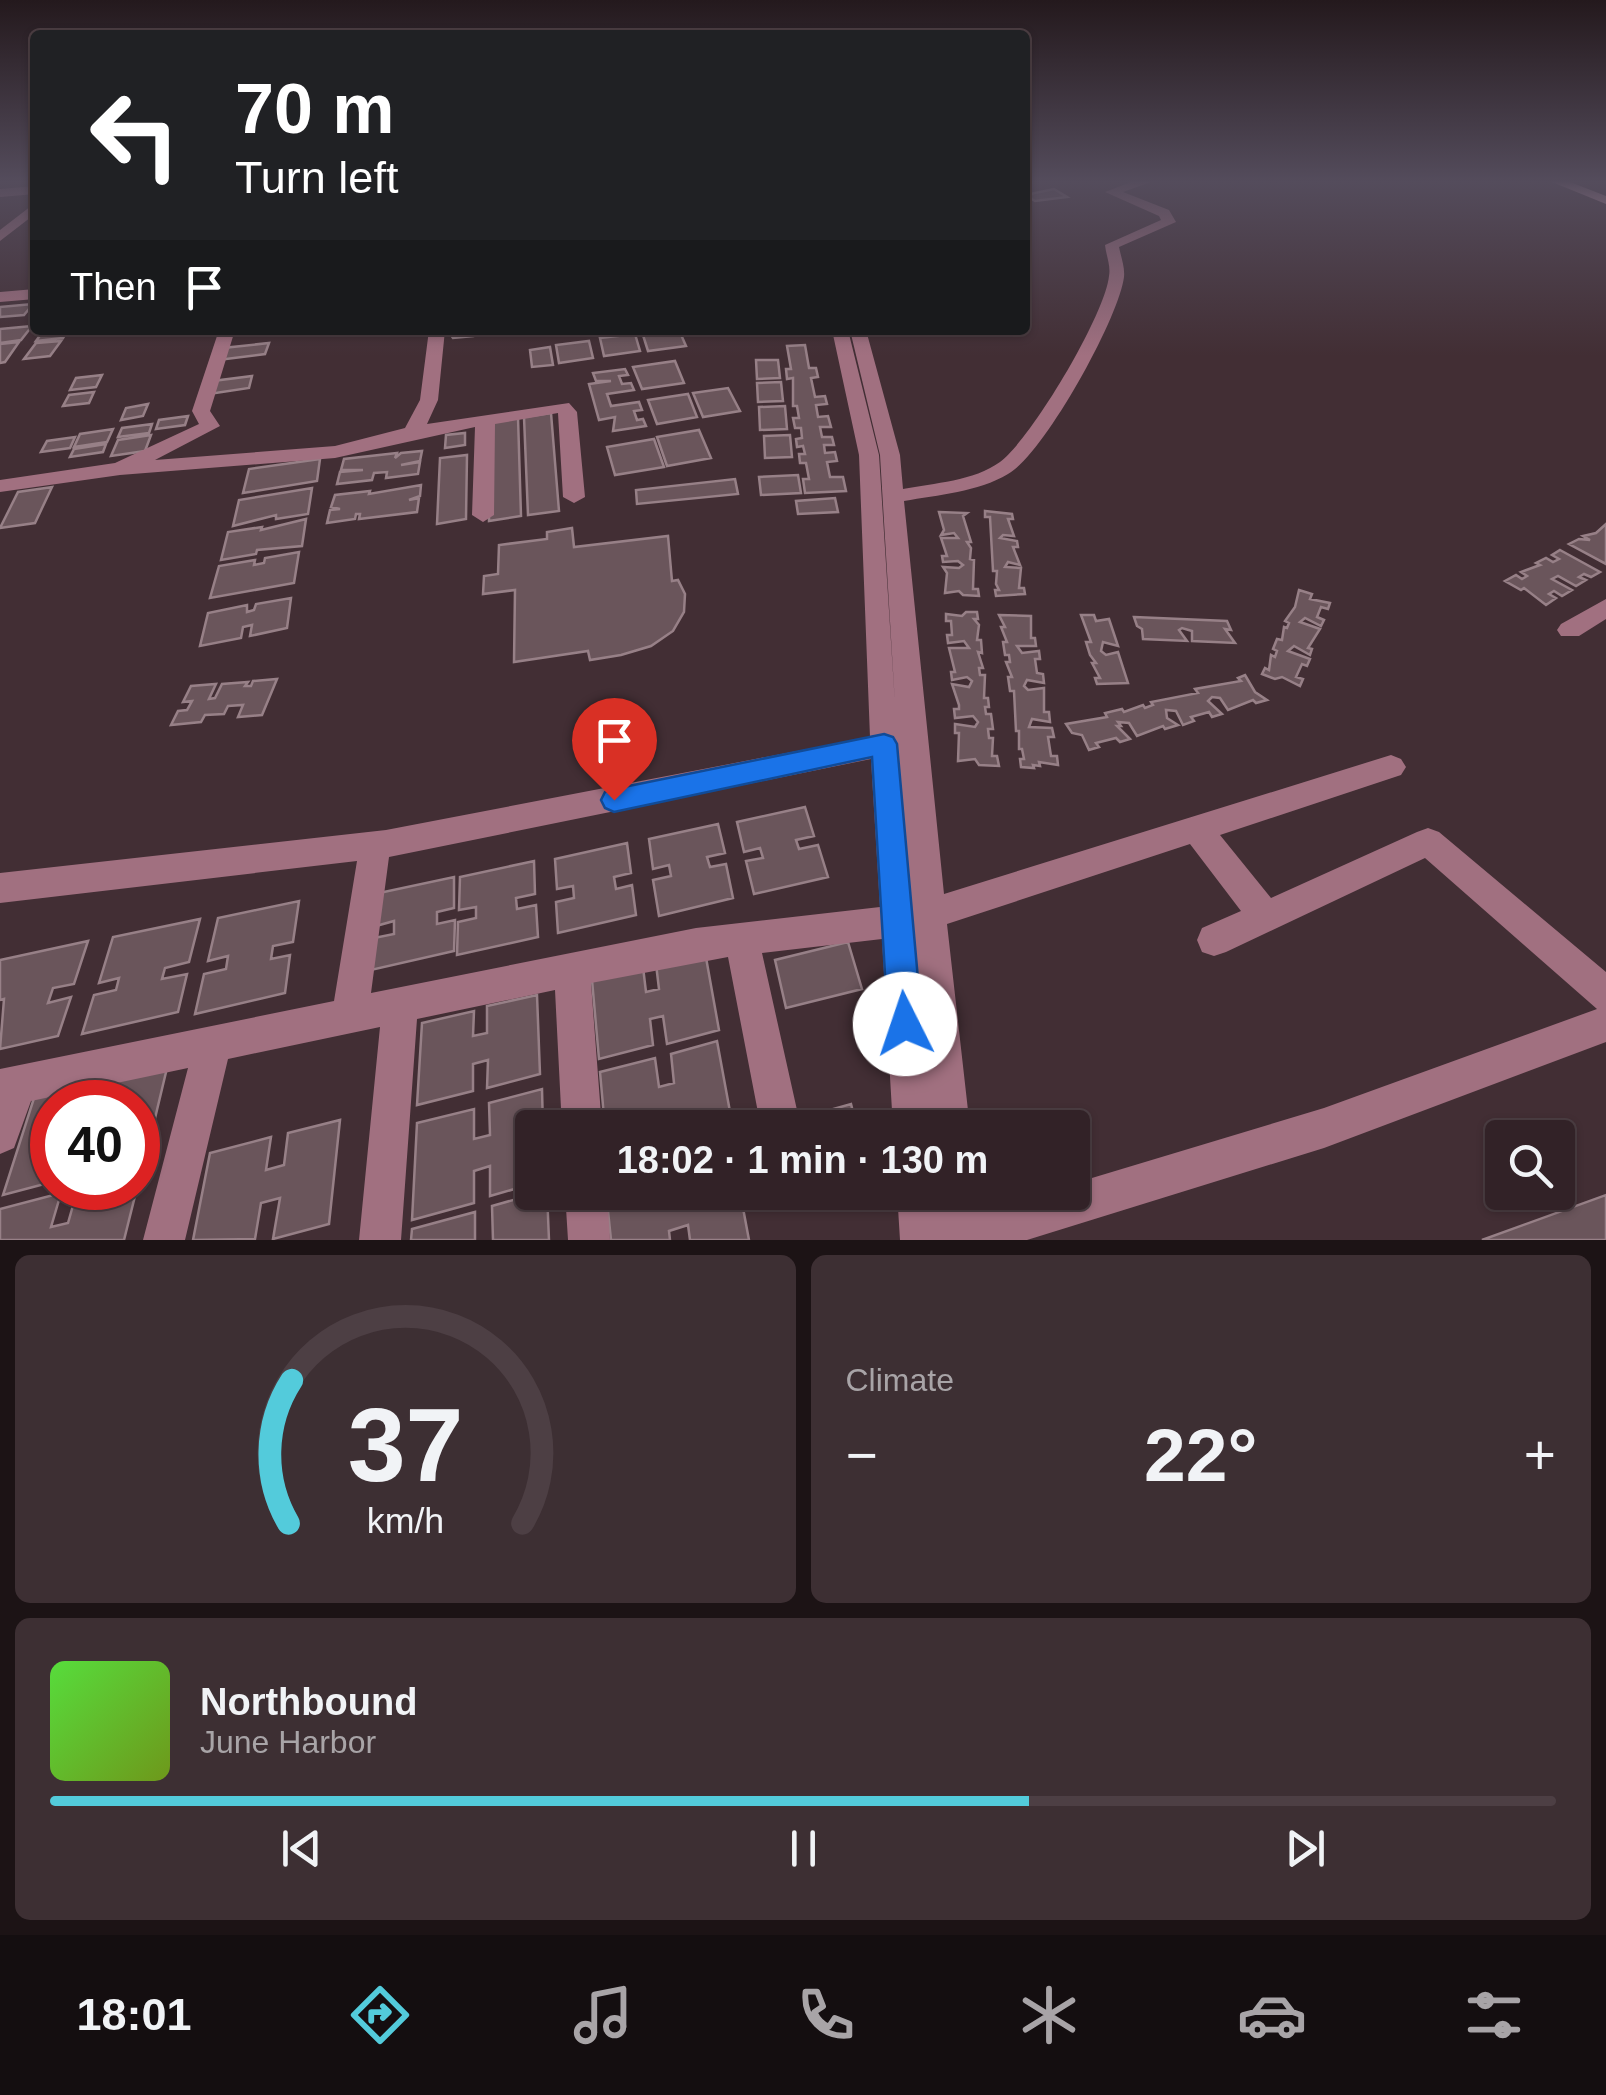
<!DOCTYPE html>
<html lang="en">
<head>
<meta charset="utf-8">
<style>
	body { margin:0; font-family:Arial,sans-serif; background:#3d2f33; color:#f1f3f6; height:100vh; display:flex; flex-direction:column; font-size:38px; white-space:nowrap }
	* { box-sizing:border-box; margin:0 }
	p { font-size:32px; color:#a8a4a7 }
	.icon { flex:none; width:55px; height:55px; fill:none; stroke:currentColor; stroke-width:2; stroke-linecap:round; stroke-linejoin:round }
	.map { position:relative; height:1240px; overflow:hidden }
	.sheet { display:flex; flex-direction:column; gap:15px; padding:15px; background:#1c1315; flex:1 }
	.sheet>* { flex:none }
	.guide { position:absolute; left:30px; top:30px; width:1000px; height:305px; border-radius:10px; box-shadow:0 2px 8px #0004,0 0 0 2px #4d3f44; background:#202124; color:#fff; overflow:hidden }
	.controls { position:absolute; left:1485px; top:1120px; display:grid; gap:20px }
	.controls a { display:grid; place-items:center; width:90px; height:90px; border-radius:10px; background:#322227; box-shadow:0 2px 8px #0004,0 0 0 2px #4d3f44; font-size:50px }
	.speed { position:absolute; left:30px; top:1080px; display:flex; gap:20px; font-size:50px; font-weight:700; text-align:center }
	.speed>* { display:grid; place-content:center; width:130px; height:130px; border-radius:50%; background:#322227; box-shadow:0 2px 8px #0004,0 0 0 2px #4d3f44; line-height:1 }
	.speed .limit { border:15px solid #d22; background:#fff; color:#111 }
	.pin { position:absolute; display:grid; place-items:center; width:85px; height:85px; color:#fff; margin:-102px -42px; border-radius:50% 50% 50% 0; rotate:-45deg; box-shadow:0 0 10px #0007 }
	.pin .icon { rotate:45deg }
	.me { position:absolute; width:110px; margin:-55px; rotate:356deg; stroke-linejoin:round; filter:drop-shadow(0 0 8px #0008) }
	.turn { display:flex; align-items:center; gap:35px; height:210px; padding:0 40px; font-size:45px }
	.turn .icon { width:130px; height:130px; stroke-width:2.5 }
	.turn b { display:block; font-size:70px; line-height:85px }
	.then { display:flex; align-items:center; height:95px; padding:0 40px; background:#0003; gap:20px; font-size:38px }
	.big { font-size:75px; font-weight:800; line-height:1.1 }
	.sheet .widget { flex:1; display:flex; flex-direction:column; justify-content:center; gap:15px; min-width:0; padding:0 35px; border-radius:15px; background:#3d2f33 }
	.sheet .dial { align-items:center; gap:0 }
	.dial svg { height:260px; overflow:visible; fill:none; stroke:#4d3f44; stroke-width:7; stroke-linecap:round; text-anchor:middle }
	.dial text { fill:#f1f3f6; stroke:none }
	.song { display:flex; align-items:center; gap:30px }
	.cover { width:120px; height:120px; border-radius:15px; background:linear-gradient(135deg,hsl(110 70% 55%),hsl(80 70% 35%)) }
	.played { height:10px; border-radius:5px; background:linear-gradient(90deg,#53cbdb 65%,#4d3f44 65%) }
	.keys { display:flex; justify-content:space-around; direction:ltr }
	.heat { display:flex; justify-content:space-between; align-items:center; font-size:55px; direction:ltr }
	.sheet .tiles { flex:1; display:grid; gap:15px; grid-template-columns:1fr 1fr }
	.widget:last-child { grid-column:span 2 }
	.trip { position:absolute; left:515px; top:1110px; width:575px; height:100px; border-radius:10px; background:#322227; box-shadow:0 2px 8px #0004,0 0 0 2px #4d3f44; font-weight:800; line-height:100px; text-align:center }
	.tabs { display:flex; height:160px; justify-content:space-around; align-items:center; background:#140e10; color:#a8a4a7 }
	.tabs .icon { width:70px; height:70px }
	.tabs .active { color:#53cbdb }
	.tabs b { font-size:45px; color:#f1f3f6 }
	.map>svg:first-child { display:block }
	.building { fill:#6a555b; stroke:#978087; stroke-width:2.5 }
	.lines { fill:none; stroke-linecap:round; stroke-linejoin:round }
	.minor { fill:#a17080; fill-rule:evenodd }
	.major { fill:#f5b8cb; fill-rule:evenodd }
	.route { fill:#1a73e8; stroke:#114b97; stroke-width:2.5 }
</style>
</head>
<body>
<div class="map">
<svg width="1606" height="1240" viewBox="0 0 1606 1240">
	<rect width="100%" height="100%" fill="#422e34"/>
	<path class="building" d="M1054,189l13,8 -32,4 -10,-6z
		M33,304l-9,11 -24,2v-10z
		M32,326l-11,14 -21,3v-14z
		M44,330h24l-5,8 -27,3z
		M454,330h47v3l-28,-1v4l-20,2 -5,-7z
		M679,330l7,16 -38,5 -6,-19z
		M635,334l5,17 -36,5 -4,-18z
		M61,341l-11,15 -26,3 12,-16z
		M589,341l4,17 -34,5 -3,-18z
		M19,342l-14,20 -5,1v-19z
		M269,343l-4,11 -47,6 5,-12z
		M805,345l4,23h7l2,9 -7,1 4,19 10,-1 2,8 -11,1 2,12 10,-1 3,11h-11l2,10h10l2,8h-10l1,8 10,-1 2,9 -10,1 3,15h13l3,14 -41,2 -2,-14h6l-3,-16h-6l-1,-9h6l-2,-8 -6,1 -1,-8 6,-1 -1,-10h-6l-2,-10h6l-2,-12h-4v-28l-6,1 -1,-10h5l-4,-23z
		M550,347l3,18 -21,2 -2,-17z
		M756,360h22l2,18 -23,1z
		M675,361l9,22 -42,6 -9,-22z
		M625,369l3,6 -9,1 3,8 9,-1 3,7 -27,4 4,12 28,-4 3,8 -8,1 3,9 6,-1 3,7 -33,5 2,-14 -16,3 -10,-36 22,-3h-15l-3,-8z
		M102,375l-6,12 -26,3 6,-12z
		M252,376l-3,12 -40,6 4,-13z
		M781,382l2,19 -25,1 -1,-19z
		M728,388l12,23 -37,6 -10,-24z
		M94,392l-5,11 -26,3 6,-11z
		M688,394l9,23 -40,7 -9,-24z
		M148,404l-5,12 -22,4 5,-12z
		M785,406l2,23 -27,1 -1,-23z
		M551,413l8,98 -31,4 -4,-98z
		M188,416l-3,9 -29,4 3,-9z
		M518,417l3,99 -32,5 1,-101z
		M152,424l-3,9 -31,4 4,-9z
		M113,429l-6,13 -33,5 6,-13z
		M699,430l12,28 -44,8 -10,-29z
		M465,433v12l-20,3 1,-13z
		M151,435l-6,16 -34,5 7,-16z
		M790,435l2,22 -27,1 -1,-22z
		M75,437l-5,11 -29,4 6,-11z
		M654,439l10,28 -49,8 -8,-28z
		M106,444l-3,8 -33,5 4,-8z
		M422,451l-2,10 -19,4 19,-3 -2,12 -32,4 1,-6 -13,1 -2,7 -35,4 3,-12 23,-2h-22l3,-11 53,-6 -2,5 6,-5z
		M467,455l-1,64 -29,5 3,-66z
		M320,459l-3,22 -74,12 6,-24z
		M798,475l3,18 -40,2 -2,-18z
		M735,479l3,15 -101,10 -1,-14z
		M421,485l-1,11 -11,4 10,-2 -2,14 -58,7 1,-5h-4l-1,5 -28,4 3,-13 10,-1 -9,-2 4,-12 35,-4 -1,3z
		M52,487l-17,36 -35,5 18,-36z
		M312,488l-4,26 -32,5v-4l-43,11 6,-26z
		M835,498l3,14 -40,2 -2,-13z
		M985,511l27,3 1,5h-5l6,17 -11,-1 -3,3 17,3 1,6h-5l7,18 -12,-3 -3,5 16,1 -2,20h5l1,6 -29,2 -1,-6h4l-3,-6 1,-13h-4l-3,-54h-5z
		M939,512l28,1 -4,3 8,26h-4l4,6 -1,11 4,1 -1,29h5l1,7 -16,-1 -4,-4 -14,2 2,-20 -4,-6 16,1 4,-3 -5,-4 -15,1 -1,-6h5l-6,-18h17l-4,-5 -13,2 3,-5z
		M306,519l-4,27 -45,4 -1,4 -35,6 7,-28 34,-5 -1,3z
		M1606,524v40l-37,-20 10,-5 11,1 -7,-4 13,-3z
		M572,528l2,19 94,-11 4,45 6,-1 7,14 -1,18 -11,19 -22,15 -30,9 -31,5 -2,-9 -74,11 1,-72 -32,4 1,-18 14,-2 1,-29 48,-6v-7z
		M1560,550l40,22 -9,5 -7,-3 -5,3 7,3 -10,6 -18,-10 -6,3 20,11 -10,6 -8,-5 -5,3 7,4 -10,7 -22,-17 -3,2 -16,-9 11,-6 6,4 5,-3 -6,-4 19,-7 -4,-2 10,-5 7,4 6,-3 -7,-4z
		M299,552l-5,31 -84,15 9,-32 36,-6 -1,5 10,-2 1,-5z
		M1299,590l13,4 -2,5 20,4 -2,6 -7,-2 -4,10 7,3 -3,6 -16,-8 -5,4 20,7 -12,19 4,1 -2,6 -16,-9 -6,5 22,8 -3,7 -5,-2 -6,13 7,2 -3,7 -18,-9 -7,2 -13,-5 3,-6 4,2 2,-15 4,2 2,-6 -4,-2 4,-10 5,1 2,-13 3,1 2,-5 -4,-2 10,-14z
		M291,598l-4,30 -37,8 2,-11 -9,2 -2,11 -41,8 8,-33 39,-8v7l7,-2 2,-6z
		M966,612h11l1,7h-4l5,6 -2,15h4l1,13 -4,-1 5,16h-4l1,7h5l-1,23h4l1,9h-4l1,7h5l2,15h-5l1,9h4l-1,18h5l2,10 -20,-1 -4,-6 -17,2 1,-28h-4v-9l20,3 3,-5 -5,-6 -18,2 -1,-9h5v-4l-7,-21 17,3 3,-6 -5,-4 -15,3 -1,-8h4l-6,-24h20l-5,-7 -16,2 -1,-8h5l-1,-14h-5v-7l16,2z
		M999,615l32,1v22h4l1,8h-19l5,7 17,-2 1,8h-5l2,14 6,1 1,9 -17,-3 -3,6 4,4 16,-2v24h5l1,10 -18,-3 -3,8 23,1 2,9h-6l3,19h6l1,9 -19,-3 1,4 -7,-1 1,3 -13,-1 -1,-8h4l-2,-10h-3v-18h-3l-2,-40h-4l-2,-14h4l-6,-15h4l-1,-7h-4l-2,-13h4l-6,-15h4z
		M1081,615h13l2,6 13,-2 9,27 -15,-4 -2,9 5,4 12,-3 10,31 -31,1 -2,-6h5l-8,-15h4l-6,-8 -4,-13h5z
		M1134,617l93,4 4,9 -6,-1 10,14 -43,-2v-10l-10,-3 -3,2 8,11 -44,-2 -1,-10 -5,-3z
		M1245,675l10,17 12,8 -11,3 -3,-3 -25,10 -8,-12 -8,-1 -4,4 14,13 -10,3 -3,-5 -18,5 3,4 -11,4 -7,-14 -10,-1 1,8 11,7 -13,4 -2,-3 -26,10 -8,-13 -11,-1 3,4h-4l13,13 -10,3 -4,-4 -20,5 3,4 -10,3 -7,-15 -10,-2 -6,-9 41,-7 -2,-4 17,-4 2,3 19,-7 2,3 8,-3 -2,-3 47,-9 -3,-4 46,-8 -3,-3z
		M277,679l-15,36 -24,2 5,-12 -15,1 -4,8 -19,1 -4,7 -30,3 7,-14 9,-1 5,-9 -9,1 8,-16 25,-2 -7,15 6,-1 7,-14 26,-2 -3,4h6l2,-5z
		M805,807l9,29 -18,4 3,9 19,-4 10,32 -74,17 -8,-33 17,-3 -3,-10 -16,4 -7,-30z
		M718,824l7,29 -18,4 3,10 16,-3 7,34 -74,18 -6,-36 18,-4 -2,-11 -16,4 -4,-30z
		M627,843l4,30 -17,4 2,12 16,-4 4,30 -78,18 -2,-31 18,-4 -1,-12 -16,3 -2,-30z
		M534,861l1,33 -19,4 1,11 19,-4 2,32 -81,18 1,-33 18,-4v-11l-17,3 1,-33z
		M454,877v31l-17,4v12l18,-4 -1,31 -83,19 3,-32 20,-4v-13l-18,5 3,-33z
		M299,901l-6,41 -20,4 -2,13 19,-4 -5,38 -90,21 9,-40 22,-5 2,-13 -20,5 10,-43z
		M200,919l-11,43 -24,6 -3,11 25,-5 -9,38 -96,22 12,-39 22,-5 3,-12 -20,5 14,-46z
		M88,941l-14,43 -21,4 -5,15 23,-6 -13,39 -58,13 4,-50 -4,1v-40z
		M848,942l14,47 -76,19 -11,-48z
		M705,952l14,78 -52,14 -4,-28 -13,3 3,26 -54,14 -7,-79 51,-13 3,25 13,-3 -3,-25z
		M537,995l3,79 -53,14 1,-28 -15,4v27l-56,14 5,-82 52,-12 -1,25 14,-3v-27z
		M717,1041l16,87h-52l-2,-16 -17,4 2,12h-59l-5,-56 55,-14 4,29 15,-4 -3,-29z
		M167,1068l-21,88 -8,2v-56h-32l6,-21z
		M96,1083l-5,19h-39v80l-49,13 31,-97z
		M542,1089l1,39h-11v56l-42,12v-30l-16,5v32l-62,17 5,-97 57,-14v30l16,-4 -1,-32z
		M851,1104l6,24h-50l-2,-11z
		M340,1120l-11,104 -56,15 7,-41 -19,5 -6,36 -62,1 17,-87 61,-16 -5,33 18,-5 4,-32z
		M78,1188h59l-13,52h-124v-31l61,-16 -10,34 17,-4z
		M541,1192h6l2,48h-56l-1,-34z
		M606,1192h58v5l16,-5h60l9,48h-59l-2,-15 -19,6 1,9h-59z
		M1606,1195v45h-124z
		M475,1212v28h-64l1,-11z"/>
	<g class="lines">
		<path class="minor" d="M1131,182h20l-28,10 46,18 7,12 -57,25c2,10 6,20 5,30 -5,41 -80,177 -116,197 -30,18 -70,21 -104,27l40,393 447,-139 10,4 5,8 -5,8 -181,60 51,63 146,-66 11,-4 11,4 167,140v70l-282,106 -297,92h-127l-3,-48h81l2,20 64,-20h28v-8l252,-76 273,-99 -172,-151 -199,94 -12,4 -12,-4 -5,-12 5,-12 39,-17 -51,-67 -243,80 23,204h-77l-11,-189 -120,14 39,175h-40l-33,-171 -137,26 11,145h-40l-7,-138 -138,29 -16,221h-42l21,-213 -152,32 -43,181h-42l45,-172 -157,33 -17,47 -14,6v-85l334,-68 23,-140 -357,42v-30l386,-43 484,-93 -11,-282 -27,-125h16l31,125 16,249 -15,-249 -30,-125h16l34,125 3,34c31,-6 71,-8 97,-27 32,-24 105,-147 109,-186 2,-10 -3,-21 -4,-31l56,-25 -2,-4 -54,-24zM871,759l9,148 -184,21 -325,65 18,-136z
			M35,186v8l-35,3v-8z
			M35,203v11l-35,27v-11z
			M35,289v10l-35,3v-10z
			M219,330h16l-25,81 10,15 -65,34 180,-14 70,-18 15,-28 9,-70h16l-7,70 -11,24 142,-21 8,9 8,85 -11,6 -11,-6 -5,-84 -63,11 -1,91 -11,7 -11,-7 3,-88 -140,31 -215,17 -120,17v-12l115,-17 84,-39 -7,-13z
			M1606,599v20l-27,17h-18l-4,-6 4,-6z
			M565,1192h42l3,48h-42z"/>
		<path class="major" d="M1552,182h18l36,14v8z"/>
	</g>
	<linearGradient id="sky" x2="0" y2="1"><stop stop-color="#24191d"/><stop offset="0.51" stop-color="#544c5c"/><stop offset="1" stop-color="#544c5c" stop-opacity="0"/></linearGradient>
	<rect width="1606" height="356" fill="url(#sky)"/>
	<path class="route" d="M884,734l9,3 4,7 25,280 -5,12 -12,5 -12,-5 -5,-12 -16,-267 -258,55 -9,-4 -4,-8 4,-8 9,-3z"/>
</svg>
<div class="controls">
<a><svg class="icon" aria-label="search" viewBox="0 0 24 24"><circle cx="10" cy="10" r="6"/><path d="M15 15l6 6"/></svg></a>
</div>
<div class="speed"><div class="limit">40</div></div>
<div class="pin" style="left:614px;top:800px;background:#d93025"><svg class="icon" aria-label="arrive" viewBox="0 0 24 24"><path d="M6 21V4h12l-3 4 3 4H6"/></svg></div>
<svg class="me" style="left:905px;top:1024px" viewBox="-20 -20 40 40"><circle r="19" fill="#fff"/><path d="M0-13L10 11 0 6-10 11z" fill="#1a73e8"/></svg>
<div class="trip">18:02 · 1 min · 130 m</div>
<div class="guide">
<div class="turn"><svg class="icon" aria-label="left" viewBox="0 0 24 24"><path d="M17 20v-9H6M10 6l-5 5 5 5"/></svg><div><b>70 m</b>Turn left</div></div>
<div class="then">Then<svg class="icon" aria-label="arrive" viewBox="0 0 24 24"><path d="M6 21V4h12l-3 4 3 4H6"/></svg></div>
</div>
</div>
<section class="sheet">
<div class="tiles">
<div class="widget dial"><svg viewBox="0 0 100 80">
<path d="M14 69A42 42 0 1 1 86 69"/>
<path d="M14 69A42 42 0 0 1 15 25" stroke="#53cbdb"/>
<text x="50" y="56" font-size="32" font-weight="700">37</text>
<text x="50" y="72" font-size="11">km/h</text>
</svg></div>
<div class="widget"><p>Climate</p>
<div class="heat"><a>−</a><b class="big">22°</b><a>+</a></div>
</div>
<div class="widget">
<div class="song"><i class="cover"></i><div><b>Northbound</b><p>June Harbor</p></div></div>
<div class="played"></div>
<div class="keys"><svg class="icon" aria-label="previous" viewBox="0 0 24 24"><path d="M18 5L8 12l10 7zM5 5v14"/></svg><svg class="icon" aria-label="pause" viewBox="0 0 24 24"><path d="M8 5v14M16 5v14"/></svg><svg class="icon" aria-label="next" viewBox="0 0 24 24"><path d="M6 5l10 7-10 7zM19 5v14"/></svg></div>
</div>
</div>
</section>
<nav class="tabs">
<b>18:01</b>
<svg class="icon active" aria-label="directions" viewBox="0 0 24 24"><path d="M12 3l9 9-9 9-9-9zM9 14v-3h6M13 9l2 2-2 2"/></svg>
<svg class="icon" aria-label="music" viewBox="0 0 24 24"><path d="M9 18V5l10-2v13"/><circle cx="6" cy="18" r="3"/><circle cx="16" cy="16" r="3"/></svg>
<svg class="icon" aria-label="phone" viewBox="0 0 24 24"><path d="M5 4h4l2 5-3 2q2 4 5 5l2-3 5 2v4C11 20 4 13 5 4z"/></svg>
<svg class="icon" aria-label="climate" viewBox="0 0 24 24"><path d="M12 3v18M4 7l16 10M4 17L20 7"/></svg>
<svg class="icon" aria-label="car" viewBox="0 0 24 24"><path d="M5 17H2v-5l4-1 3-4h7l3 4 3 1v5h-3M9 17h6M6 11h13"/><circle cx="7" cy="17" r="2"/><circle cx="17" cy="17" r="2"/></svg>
<svg class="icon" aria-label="filters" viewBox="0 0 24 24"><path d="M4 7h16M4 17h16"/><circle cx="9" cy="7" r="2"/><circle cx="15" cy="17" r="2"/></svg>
</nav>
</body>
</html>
